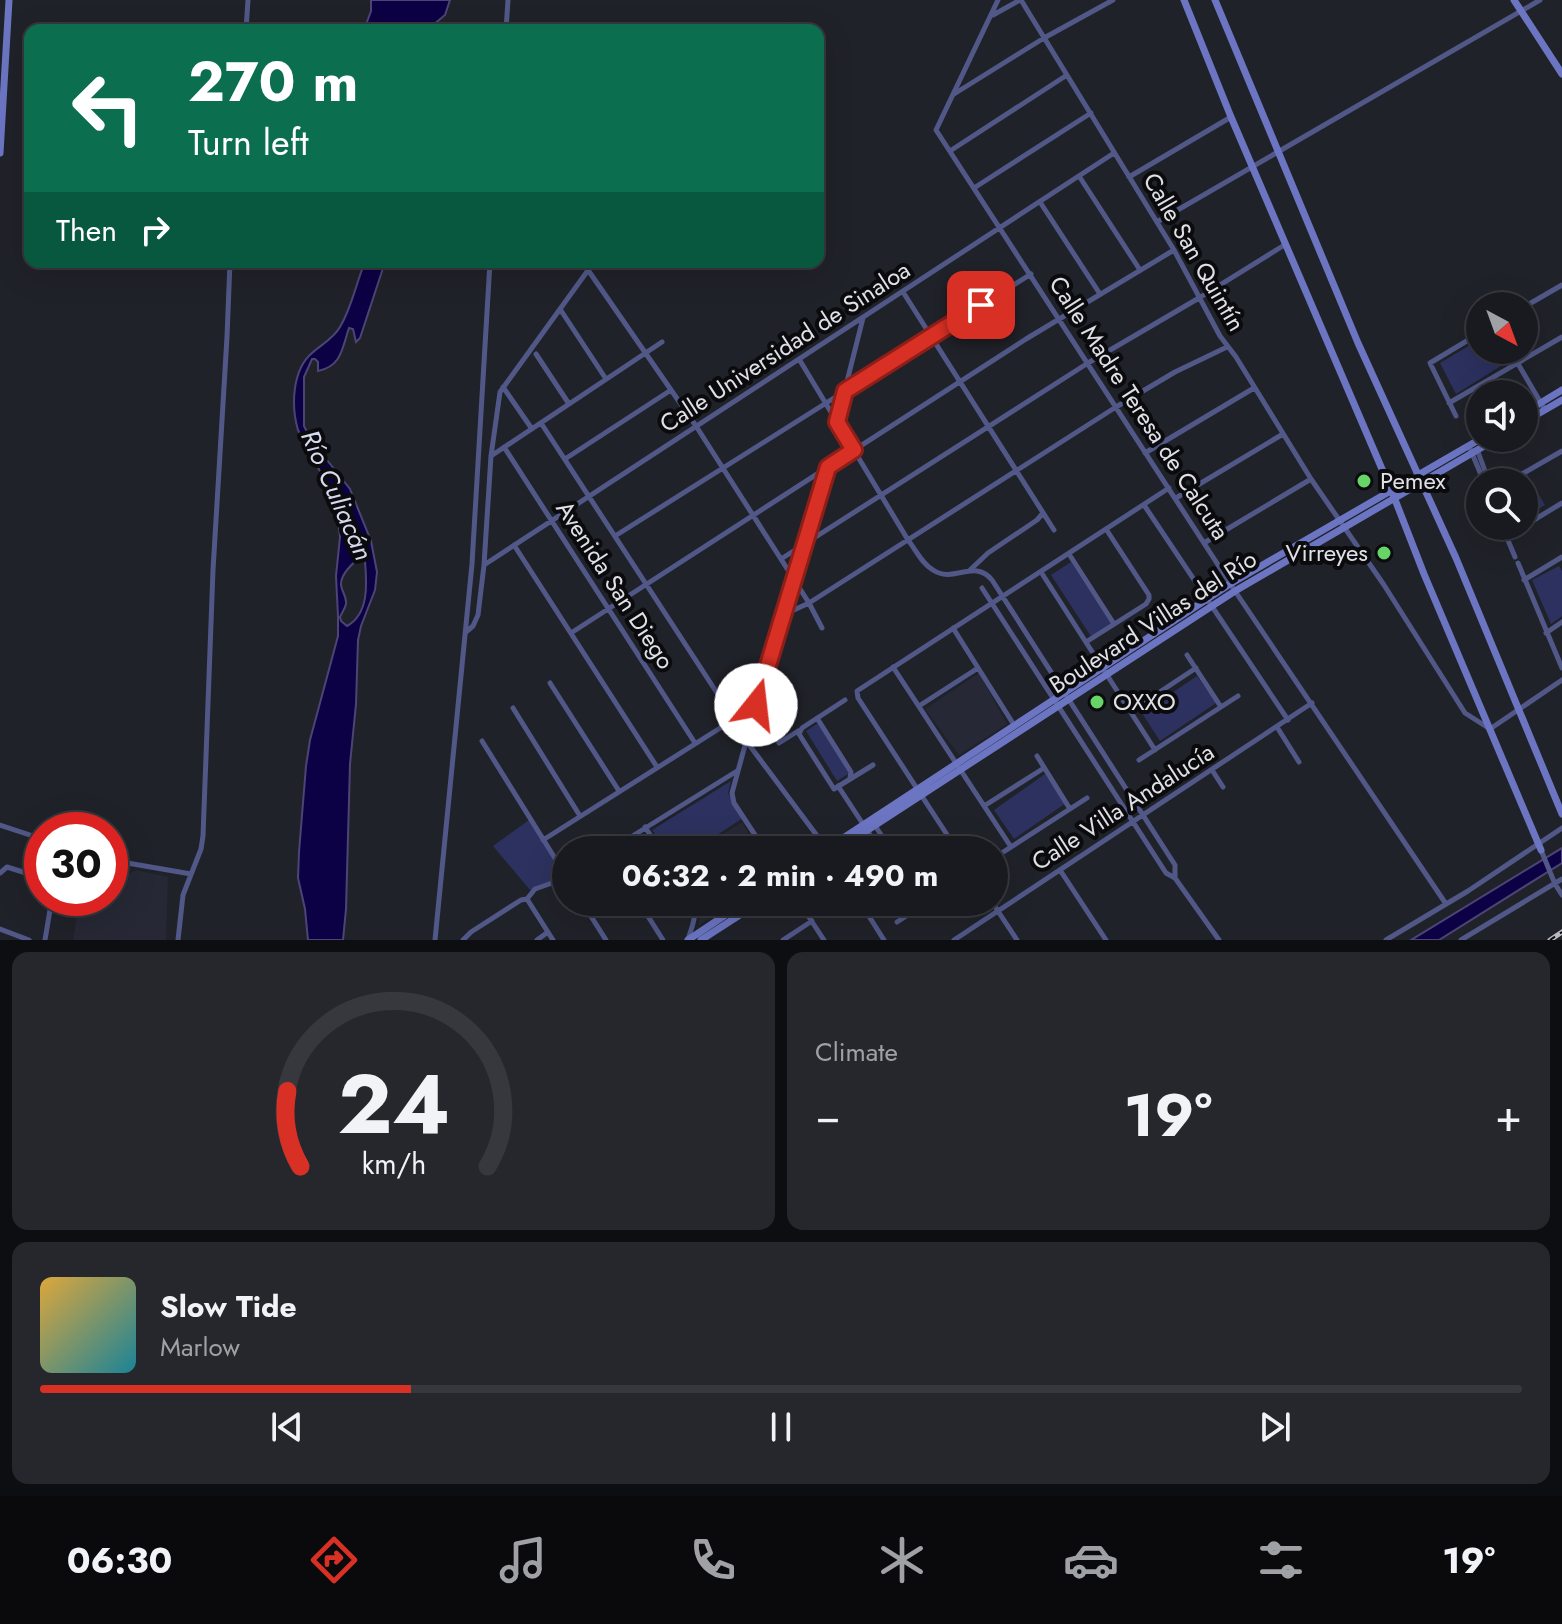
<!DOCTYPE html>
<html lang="en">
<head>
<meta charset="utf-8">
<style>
	body { margin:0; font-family:Jost,sans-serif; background:#25272c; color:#f1f3f6; height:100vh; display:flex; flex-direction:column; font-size:30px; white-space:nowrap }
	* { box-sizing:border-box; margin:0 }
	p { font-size:26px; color:#9fa1a4 }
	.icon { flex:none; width:44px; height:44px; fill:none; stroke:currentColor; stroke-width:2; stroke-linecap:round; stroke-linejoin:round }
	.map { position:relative; height:940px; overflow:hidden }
	.details { display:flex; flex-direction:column; gap:12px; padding:12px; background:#0d0e11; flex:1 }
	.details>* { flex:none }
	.top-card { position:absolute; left:24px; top:24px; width:800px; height:244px; border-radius:16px; box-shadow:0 8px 32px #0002,0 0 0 2px #36383d; background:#0b6e4f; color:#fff; overflow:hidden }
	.needle { width:52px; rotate:139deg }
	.buttons { position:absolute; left:1466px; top:292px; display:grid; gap:16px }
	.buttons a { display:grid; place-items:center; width:72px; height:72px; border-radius:50%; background:#181a1f; box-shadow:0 8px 32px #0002,0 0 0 2px #36383d; font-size:40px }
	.speed { position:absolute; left:24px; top:812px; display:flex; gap:16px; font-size:40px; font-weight:700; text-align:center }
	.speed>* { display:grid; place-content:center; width:104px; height:104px; border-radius:50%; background:#181a1f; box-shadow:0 8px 32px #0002,0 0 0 2px #36383d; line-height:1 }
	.speed .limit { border:12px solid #d22; background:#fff; color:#111 }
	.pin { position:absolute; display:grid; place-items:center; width:68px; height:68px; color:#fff; margin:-34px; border-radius:16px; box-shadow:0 4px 12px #0006 }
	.me { position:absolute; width:88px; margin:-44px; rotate:16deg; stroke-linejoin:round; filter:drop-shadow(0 0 6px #0008) }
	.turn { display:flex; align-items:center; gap:28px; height:168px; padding:0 32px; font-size:36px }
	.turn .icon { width:104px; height:104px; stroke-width:2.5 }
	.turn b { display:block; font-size:56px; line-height:68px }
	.then { display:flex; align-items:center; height:76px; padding:0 32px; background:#0003; gap:16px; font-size:30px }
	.big { font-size:60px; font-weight:700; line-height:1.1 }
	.details .tile { flex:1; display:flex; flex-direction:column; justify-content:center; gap:12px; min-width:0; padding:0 28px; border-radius:16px; background:#25272c }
	.details .dial { align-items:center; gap:0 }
	.dial svg { height:208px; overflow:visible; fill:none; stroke:#36383d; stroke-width:7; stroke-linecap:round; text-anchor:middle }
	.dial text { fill:#f1f3f6; stroke:none }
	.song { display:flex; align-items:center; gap:24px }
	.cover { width:96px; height:96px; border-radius:12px; background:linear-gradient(135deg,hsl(40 70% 55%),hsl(190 70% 35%)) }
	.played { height:8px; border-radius:4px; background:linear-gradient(90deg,#d93025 25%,#36383d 25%) }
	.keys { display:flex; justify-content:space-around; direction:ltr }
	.heat { display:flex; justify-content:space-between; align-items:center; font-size:44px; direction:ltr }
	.details .tiles { flex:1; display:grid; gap:12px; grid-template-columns:1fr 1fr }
	.tile:last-child { grid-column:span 2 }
	.trip { position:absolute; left:552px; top:836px; width:456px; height:80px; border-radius:40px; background:#181a1f; box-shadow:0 8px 32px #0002,0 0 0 2px #36383d; font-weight:700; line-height:80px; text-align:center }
	.tabs { display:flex; height:128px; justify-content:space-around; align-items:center; background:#0a0a0c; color:#9fa1a4 }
	.tabs .icon { width:56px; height:56px }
	.tabs .current { color:#d93025 }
	.tabs b { font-size:36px; color:#f1f3f6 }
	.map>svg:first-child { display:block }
	.built { fill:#262835 }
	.green { fill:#2c315f }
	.water { fill:#0d0145; stroke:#4c4475; stroke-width:2; fill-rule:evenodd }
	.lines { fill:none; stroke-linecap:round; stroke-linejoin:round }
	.street { stroke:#515888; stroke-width:5 }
	.secondary { stroke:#6b75c2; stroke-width:7 }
	.rail-casing { stroke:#b8babf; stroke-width:5 }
	.rail { stroke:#0b0b0e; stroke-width:2; stroke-dasharray:6; stroke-linecap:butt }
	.route-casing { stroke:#8d1f18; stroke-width:20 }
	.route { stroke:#d93025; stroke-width:14 }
	.poi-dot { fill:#66d467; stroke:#0b0b0e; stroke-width:3 }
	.labels { text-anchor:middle; stroke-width:8; stroke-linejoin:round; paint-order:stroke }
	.street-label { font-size:24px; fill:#e0e1e6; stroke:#0b0b0e }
	.poi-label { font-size:24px; fill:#e0e1e6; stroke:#0b0b0e; text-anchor:start }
	.water-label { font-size:26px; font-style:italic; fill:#d6daef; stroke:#0b0b0e }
</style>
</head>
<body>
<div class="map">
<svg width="1562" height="940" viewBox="0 0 1562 940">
	<rect width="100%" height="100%" fill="#202229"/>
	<path class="built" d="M979,673l28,51 -48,31 -34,-46z
		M742,822l16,28h-60z
		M136,870l32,7 -2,63h-93l7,-42h30v-23h17z
		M700,902h32l-34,24 5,-19z"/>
	<path class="green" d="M1480,339v11h27l5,9 -56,35 -16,-31z
		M1527,474l18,31 -21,13v-36h-10z
		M1071,562l41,63 -20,13 -41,-63z
		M1559,566l3,5v45l-11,8 -19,-44z
		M1197,676l19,27 -56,38 -18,-28z
		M818,723l32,50 -13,8 -31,-50z
		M1045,774l21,29 -52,36 -20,-29z
		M731,781l-3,12 15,25 -49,32h-27l-15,-20z
		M529,820l35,57 -34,13 -37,-44z"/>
	<path class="water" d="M371,0h79l-5,15 -18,15h-63l7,-19z
		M365,262h20l-25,76 -4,4 -3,-13 -4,-1c-7,20 -7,38 -31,43v-9l-3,-3h-3l-8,18v49l7,14 39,49 21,52 6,31 -2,18 -14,36 -3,14 -2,64 -6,60 -4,145 -3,31h-35l-3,-31 -7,-31 1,-26 7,-86 4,-26 28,-104v-20l-2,-40 4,-39 -4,-36 -38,-71c-7,-24 -6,-60 14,-77 9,-8 22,-15 28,-26 12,-20 16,-44 25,-65zM361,558l4,3c2,23 4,53 -18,65l-6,-5 -1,-4c2,-5 5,-8 6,-13 1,-8 -5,-13 -5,-20 0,-10 12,-22 20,-26z
		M1562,848v15l-123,77h-28z"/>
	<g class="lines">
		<path class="street" d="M998,0l-62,130 299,461 211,313
			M1021,0l153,250 46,86 16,21 75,122 73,106 81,128 25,16 72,-49
			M993,15l27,-15
			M246,30l2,-30
			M506,30l2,-30
			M954,94l90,-56 69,-38
			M950,151l117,-76
			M1079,176l61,94
			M1129,177l102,-60
			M974,188l117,-75
			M1040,202l60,92
			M1157,222l383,-222
			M588,270l108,156 113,177 13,25
			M903,292l151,238
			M1524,307l38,-22
			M560,309l46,70
			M1510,350l35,60
			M536,354l33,50
			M799,359l109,181c8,10 14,24 25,30 21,14 41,-12 59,10l183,285v13
			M503,387l29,42
			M1449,403l113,-66
			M1456,416l-26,-53 50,-30
			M837,421l26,-103
			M541,423l193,296
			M1469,446l15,36
			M504,447l191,296
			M1477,449l12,33
			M1145,453l109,-65
			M491,456l171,-114
			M565,459l106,-69
			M1508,482l54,-31
			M1176,498l107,-64
			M1144,505l144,215
			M1502,526l13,31
			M1524,526l38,-23
			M615,536l416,-262
			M1506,537l18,-11
			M1204,543l107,-64
			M514,545l143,222
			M1069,554l45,70
			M781,559l307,-196 111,-65 87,-54
			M1518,563l44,105
			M484,565l630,-412
			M969,571l19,-18 49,-33 6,-7
			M1041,572l114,178
			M1524,580l38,-23
			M982,588l184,285 9,5 44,62
			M783,615l26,-12 307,-196 59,-35 52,-25
			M953,628l61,97
			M466,632l7,-6 5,-11 6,-50 7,-109 9,-64 94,-130
			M571,633l455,-294 148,-89
			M1546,633l16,-11
			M1086,642l60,-38 3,-5v-4l-43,-66
			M1187,655l34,52
			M893,667l118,180
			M550,683l69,108
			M845,700l-43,28 -3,6 35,55 39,-24
			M919,706l59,-38
			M513,708l67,108
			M1131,711l65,-43
			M817,718l34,54 -1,6
			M1277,727l22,35
			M482,741l84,135
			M747,742l80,107
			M779,743l19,-12
			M1037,756l33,53
			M1139,760l99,-64
			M1212,770l11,17
			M838,786l42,64
			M984,806l60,-38
			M874,824l17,26
			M0,825l42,14
			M645,827l15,23
			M543,840l212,-134
			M610,850l127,-79
			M765,850l-31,-47 -2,-10 24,-88 72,-237
			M895,850l6,-3 4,3
			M957,850l-99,-152 -1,-7 312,-203
			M1541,850l14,34 7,11
			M994,858l93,-60
			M110,860l81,14
			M1060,870l46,70
			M0,873l7,-6 35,11
			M527,899l26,41
			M527,899l8,-10 31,-11
			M582,902l24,38
			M639,902l24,38
			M799,902l25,38
			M860,902l24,38
			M909,902l5,9
			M992,902l25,38
			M897,922l31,-20
			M0,929l29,11
			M688,939c4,-12 10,-25 4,-37
			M45,940l7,-42
			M178,940l5,-45 18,-46 2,-13 10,-266 14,-233 3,-75
			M435,940l37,-376 18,-302
			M463,940l8,-8 50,-32 6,-1
			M537,940l11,-8
			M783,940l29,-19
			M954,940l358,-237
			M1386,940l82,-49 94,-63
			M1461,940l101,-61"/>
		<path class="secondary" d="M1184,0l47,117 163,380 30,77 117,276
			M1215,0l143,343 98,215 106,256
			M1514,0l48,74
			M0,153l9,-153
			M1524,413l38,-23
			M1524,422l38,-22
			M825,850l405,-266 252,-146
			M837,850l398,-259 263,-153
			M688,940l57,-38
			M701,940l59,-38"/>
		<defs>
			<path id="rail" d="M1550,940l12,-8"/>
		</defs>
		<use href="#rail" class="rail-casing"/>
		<use href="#rail" class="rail"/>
	</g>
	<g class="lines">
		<defs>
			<path id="route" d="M756,705l72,-238 26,-17 -17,-28 8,-31 136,-86"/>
		</defs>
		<use href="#route" class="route-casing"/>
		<use href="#route" class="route"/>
	</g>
	<g class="poi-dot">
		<circle cx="1364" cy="481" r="8"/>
		<circle cx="1384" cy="553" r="8"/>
		<circle cx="1097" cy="702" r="8"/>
	</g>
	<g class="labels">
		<g class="street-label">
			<text transform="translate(1194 252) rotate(60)" y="8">Calle San Quintín</text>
			<text transform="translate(785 347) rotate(-33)" y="8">Calle Universidad de Sinaloa</text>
			<text transform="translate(1139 408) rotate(57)" y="8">Calle Madre Teresa de Calcuta</text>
			<text transform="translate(615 585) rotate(57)" y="8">Avenida San Diego</text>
			<text transform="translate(1153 622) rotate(-33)" y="8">Boulevard Villas del Río</text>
			<text transform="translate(1123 807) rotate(-33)" y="8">Calle Villa Andalucía</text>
		</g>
		<g class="poi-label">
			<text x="1380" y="489">Pemex</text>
			<text x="1368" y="561" text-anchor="end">Virreyes</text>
			<text x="1113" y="710">OXXO</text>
		</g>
		<g class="water-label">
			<text transform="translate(337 495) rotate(66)" y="9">Río Culiacán</text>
		</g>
	</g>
</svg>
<div class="buttons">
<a><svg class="needle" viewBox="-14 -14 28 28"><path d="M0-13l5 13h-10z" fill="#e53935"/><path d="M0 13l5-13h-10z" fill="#9fa1a4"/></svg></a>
<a><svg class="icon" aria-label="sound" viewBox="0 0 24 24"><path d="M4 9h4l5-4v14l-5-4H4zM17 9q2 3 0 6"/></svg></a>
<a><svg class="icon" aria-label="search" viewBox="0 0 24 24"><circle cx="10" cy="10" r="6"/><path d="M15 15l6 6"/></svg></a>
</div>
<div class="speed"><div class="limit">30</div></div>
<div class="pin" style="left:981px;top:305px;background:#d93025"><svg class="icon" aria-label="arrive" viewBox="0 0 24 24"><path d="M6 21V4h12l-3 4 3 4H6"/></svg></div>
<svg class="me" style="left:756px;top:705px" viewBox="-20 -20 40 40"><circle r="19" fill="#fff"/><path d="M0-13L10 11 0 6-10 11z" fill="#d93025"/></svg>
<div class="trip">06:32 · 2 min · 490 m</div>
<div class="top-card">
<div class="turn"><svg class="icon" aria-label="left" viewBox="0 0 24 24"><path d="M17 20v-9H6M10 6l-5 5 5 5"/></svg><div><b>270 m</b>Turn left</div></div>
<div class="then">Then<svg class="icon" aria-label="right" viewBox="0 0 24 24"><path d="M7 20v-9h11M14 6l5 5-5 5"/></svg></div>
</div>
</div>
<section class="details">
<div class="tiles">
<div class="tile dial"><svg viewBox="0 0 100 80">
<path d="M14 69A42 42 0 1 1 86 69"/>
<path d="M14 69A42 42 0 0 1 9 40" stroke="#d93025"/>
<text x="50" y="56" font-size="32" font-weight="700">24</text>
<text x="50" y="72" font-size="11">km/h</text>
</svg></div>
<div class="tile"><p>Climate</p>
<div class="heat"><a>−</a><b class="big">19°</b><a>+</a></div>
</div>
<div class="tile">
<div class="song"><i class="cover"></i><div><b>Slow Tide</b><p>Marlow</p></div></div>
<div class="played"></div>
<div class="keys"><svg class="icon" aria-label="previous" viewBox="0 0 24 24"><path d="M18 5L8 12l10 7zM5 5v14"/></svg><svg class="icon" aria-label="pause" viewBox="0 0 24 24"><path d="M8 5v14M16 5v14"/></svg><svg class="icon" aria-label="next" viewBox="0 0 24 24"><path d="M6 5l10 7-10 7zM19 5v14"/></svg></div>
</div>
</div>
</section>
<nav class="tabs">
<b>06:30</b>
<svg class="icon current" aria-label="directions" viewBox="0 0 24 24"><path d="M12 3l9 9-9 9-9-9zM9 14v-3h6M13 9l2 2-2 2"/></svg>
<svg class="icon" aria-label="music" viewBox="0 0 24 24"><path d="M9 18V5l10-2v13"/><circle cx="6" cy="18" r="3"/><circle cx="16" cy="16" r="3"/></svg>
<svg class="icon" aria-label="phone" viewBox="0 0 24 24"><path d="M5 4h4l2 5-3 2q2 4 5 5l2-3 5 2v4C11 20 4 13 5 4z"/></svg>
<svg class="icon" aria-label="climate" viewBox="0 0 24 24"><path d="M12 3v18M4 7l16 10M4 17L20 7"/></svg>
<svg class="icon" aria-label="car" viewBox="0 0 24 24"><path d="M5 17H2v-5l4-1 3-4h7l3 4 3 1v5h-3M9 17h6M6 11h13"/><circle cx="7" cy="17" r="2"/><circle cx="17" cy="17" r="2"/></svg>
<svg class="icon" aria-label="filters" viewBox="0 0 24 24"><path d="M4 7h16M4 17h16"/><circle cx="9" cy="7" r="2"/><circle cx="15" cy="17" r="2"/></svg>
<b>19°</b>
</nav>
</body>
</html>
